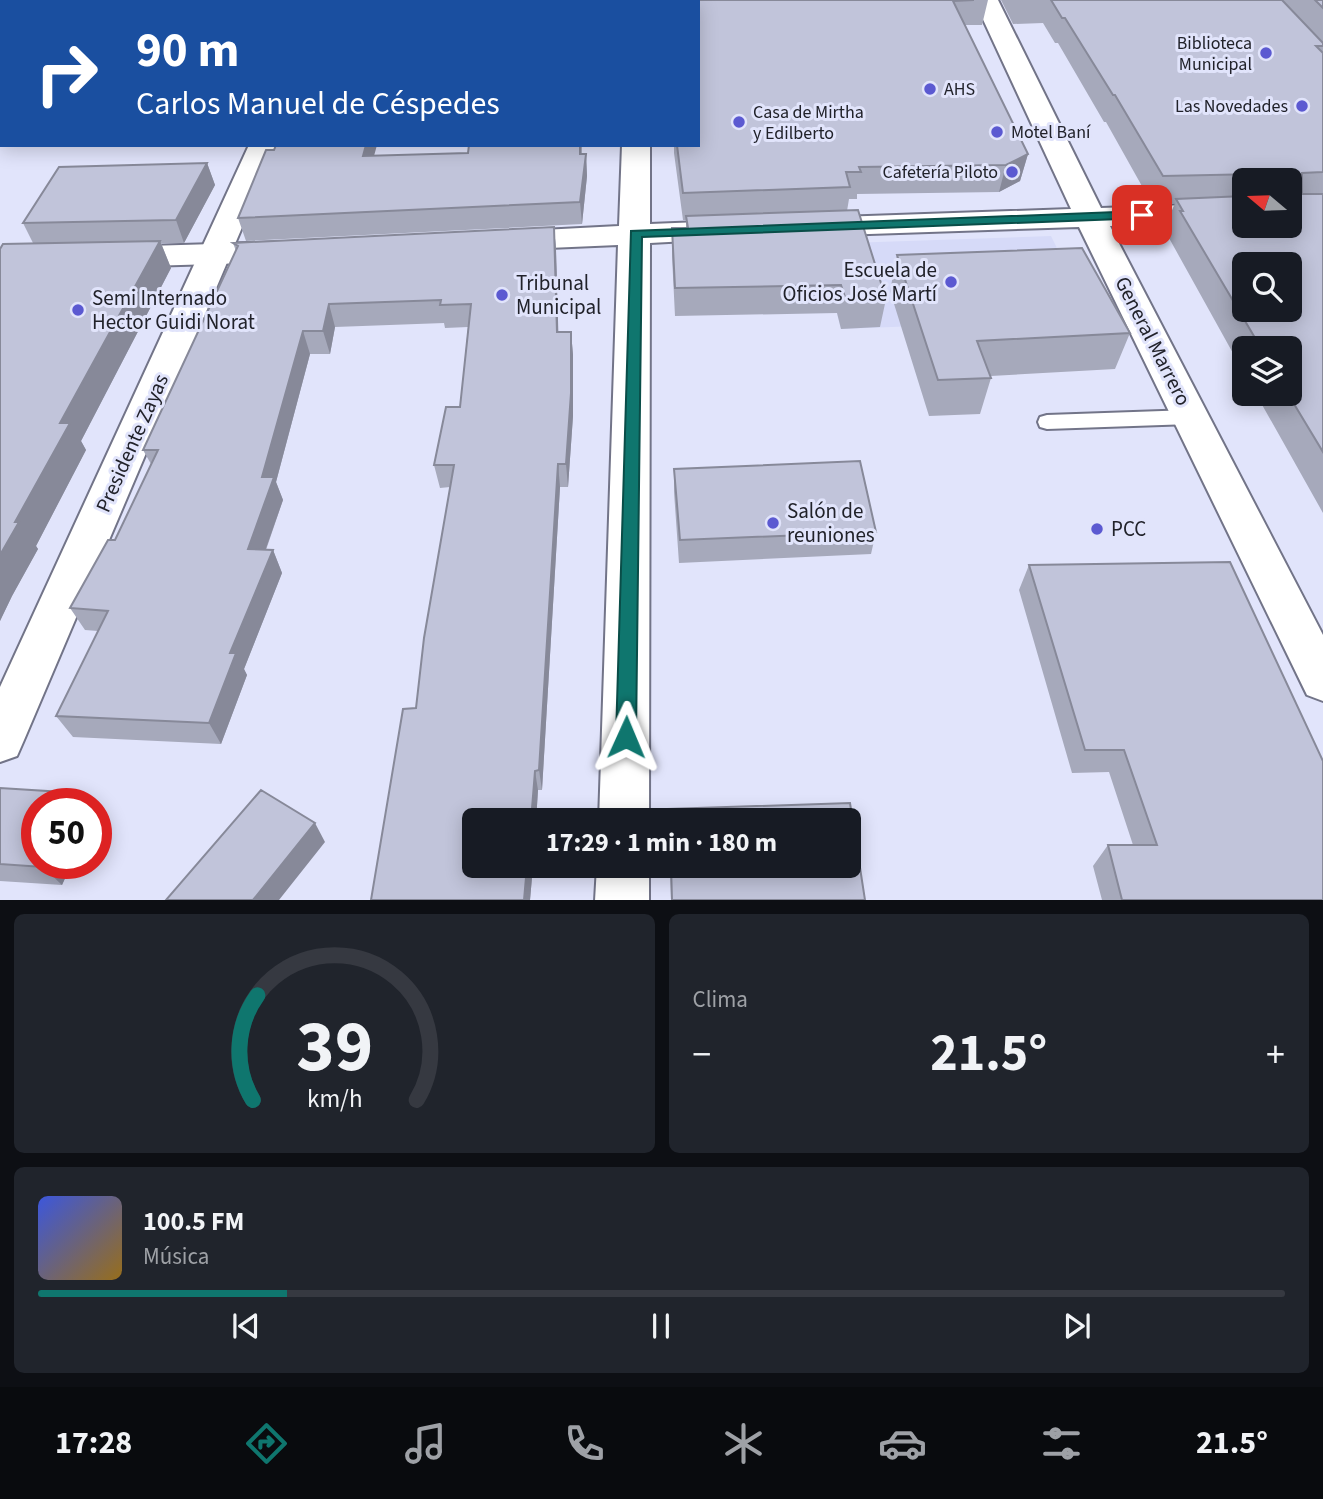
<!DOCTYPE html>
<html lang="es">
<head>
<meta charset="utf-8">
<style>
	body { margin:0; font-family:"Source Sans 3",sans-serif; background:#20242c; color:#f1f3f6; height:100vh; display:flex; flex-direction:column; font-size:26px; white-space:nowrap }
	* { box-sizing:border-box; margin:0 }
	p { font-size:23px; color:#9ea1a6 }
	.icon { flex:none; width:38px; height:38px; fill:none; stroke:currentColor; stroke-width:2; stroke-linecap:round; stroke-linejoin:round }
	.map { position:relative; height:900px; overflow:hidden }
	.drawer { display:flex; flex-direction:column; gap:14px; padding:14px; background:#0d0f14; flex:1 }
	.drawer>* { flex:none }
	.banner { position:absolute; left:0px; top:0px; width:700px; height:147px; box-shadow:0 4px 18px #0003; background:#1a4fa0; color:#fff; overflow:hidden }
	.needle { width:46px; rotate:289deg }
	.controls { position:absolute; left:1232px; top:168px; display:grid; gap:14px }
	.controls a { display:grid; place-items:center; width:70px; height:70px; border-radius:10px; background:#171b24; box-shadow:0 4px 18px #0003; font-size:35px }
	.speed { position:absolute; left:21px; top:788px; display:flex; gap:14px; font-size:35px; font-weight:700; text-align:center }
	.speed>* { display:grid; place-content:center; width:91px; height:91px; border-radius:50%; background:#171b24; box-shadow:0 4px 18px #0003; line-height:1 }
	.speed .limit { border:10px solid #d22; background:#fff; color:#111 }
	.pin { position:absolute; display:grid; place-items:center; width:60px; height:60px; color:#fff; margin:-30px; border-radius:14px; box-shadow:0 4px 10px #0006 }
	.me { position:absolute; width:77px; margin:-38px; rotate:1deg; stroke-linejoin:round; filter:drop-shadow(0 0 5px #0008) }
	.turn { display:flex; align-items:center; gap:24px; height:147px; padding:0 21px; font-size:32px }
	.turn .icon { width:91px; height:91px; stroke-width:2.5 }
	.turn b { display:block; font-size:49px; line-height:60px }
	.big { font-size:52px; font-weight:700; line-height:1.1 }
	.drawer .widget { flex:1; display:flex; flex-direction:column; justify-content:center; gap:10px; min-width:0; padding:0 24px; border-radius:10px; background:#20242c }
	.drawer .dial { align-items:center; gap:0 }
	.dial svg { height:182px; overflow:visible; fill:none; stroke:#363941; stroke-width:7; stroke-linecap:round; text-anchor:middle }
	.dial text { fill:#f1f3f6; stroke:none }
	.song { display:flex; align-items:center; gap:21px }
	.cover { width:84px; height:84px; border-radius:10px; background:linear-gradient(135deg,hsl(230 70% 55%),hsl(40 70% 35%)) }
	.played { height:7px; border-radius:4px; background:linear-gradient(90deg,#0f766e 20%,#363941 20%) }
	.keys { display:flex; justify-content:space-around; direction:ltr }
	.heat { display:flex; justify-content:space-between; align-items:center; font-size:38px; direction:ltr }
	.drawer .tiles { flex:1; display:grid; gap:14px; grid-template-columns:1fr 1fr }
	.widget:last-child { grid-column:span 2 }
	.trip { position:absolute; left:462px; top:808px; width:399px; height:70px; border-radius:10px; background:#171b24; box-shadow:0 4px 18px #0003; font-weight:700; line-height:70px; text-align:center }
	.dock { display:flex; height:112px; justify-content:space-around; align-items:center; background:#090b0e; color:#9ea1a6 }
	.dock .icon { width:49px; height:49px }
	.dock .active { color:#0f766e }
	.dock b { font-size:32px; color:#f1f3f6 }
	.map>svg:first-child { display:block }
	.built { fill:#d6daf8 }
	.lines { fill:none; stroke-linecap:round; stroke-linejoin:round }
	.lane-casing { stroke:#727488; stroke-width:4 }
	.street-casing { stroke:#727488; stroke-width:4 }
	.secondary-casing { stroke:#727488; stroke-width:4 }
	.lane { fill:#fff; fill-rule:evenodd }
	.street { fill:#fff; fill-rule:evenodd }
	.secondary { fill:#fff; fill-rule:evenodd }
	.wall { fill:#a6a9bb; fill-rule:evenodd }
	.shaded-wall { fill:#878999 }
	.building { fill:#c1c4da; stroke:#878999; stroke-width:2; fill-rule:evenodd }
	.route { fill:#0f766e; stroke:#0a4d48; stroke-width:2 }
	.poi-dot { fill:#5b59d1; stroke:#e1e4fb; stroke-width:2.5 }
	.labels { text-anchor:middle; stroke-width:6; stroke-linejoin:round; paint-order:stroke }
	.far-poi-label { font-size:18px; fill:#21222a; stroke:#e1e4fb; text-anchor:end }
	.poi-label { font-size:21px; fill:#21222a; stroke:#e1e4fb; text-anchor:start }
	.street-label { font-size:21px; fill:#21222a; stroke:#e1e4fb }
</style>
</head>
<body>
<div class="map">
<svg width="1323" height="901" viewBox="0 0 1323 901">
	<rect width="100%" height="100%" fill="#e1e4fb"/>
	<path class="built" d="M1051,236l41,83 -251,10 -22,-85z"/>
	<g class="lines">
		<defs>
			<path id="lane" d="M1191,410l7,2 2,5 -2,5 -7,2 -144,5 -7,-2 -2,-5 2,-5 7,-2z"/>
			<path id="street" d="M314,0h24l-25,2z
				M249,145h28l-253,595 -7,16 -17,6v-75z"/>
			<path id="secondary" d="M625,0h24v2h-24z
				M974,0h24l103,208 143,-5v18l-134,5 213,409v66l-16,-6 -228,-468 -269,9 -11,-2 -5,-7 5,-7 11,-2 261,-9z
				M622,145h28v79l75,-3 11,2 5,7 -5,7 -11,2 -75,4 -1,578h-50l19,-576 -116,5 -11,-2 -5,-7 5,-7 11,-2 117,-6z
				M285,242l11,3 5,7 -5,7 -11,3 -171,5 -11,-3 -5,-7 5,-7 11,-3z
				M597,866h52v35h-54z"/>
		</defs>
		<use href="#lane" class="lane-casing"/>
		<use href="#street" class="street-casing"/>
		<use href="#secondary" class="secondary-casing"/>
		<use href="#lane" class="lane"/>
		<use href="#street" class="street"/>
		<use href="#secondary" class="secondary"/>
	</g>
	<path class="wall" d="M0,0h300v2h-298v63h-2z
		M671,0h317l-6,25h-17l63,129 -8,27 -21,11 -142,2v5h-8l-2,12 39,88 -6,28 -39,2 -4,-16 -162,3 -3,-60v-28h14v-8h-3l-9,-67v-8h24v-143h-27z
		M1001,0h322v513l-67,-119h34v-46h-46v25l-75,-135 1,-3 -5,-8 10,-24 -23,1 -46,-82h-2l-46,-79h-3l-12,-20 -30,1zM1244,180h46l-46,46z
		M469,145h113v9h4l1,22 -5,48 -336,17 -8,-23 136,-62 94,-3z
		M207,163l8,22 -31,58h-23l10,25 -90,173 5,9 -50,96 2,3 -26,47 -12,25v-372l33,-6 -10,-20z
		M554,227l2,23 2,82h13l2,23v61l-5,71h-8l-18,303h-4l-2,31h-62v45h59l-3,34h-159l32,-191 13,-1 8,-70 26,-151 -10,1 -6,-23 12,-58h14l8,-80 -23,1 -1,-5 -109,4 -5,27h-20l-34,128 7,18 -17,50h7l9,23 -38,96 3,6 -26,69 -148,-7 -17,-21 42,-85 -13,-1 -15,-22 38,-68h7l36,-76 -8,-14 93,-199 -3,-8z
		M897,255l233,78 -15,36 -124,7v2l-11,36 -51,2 -39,-125z
		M674,469l202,63 -5,22 -192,9 -5,-71z
		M1029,565l294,335h-221l-9,-34 15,-21h25l-24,-73 -37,1 -53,-183z
		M0,788l37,75h35l-10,22 -62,-4z
		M850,803l15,97h-194l-1,-34h179v-45h-181v-12z"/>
	<path class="shaded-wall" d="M285,0h15v2h-16z
		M366,145h11l-9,33 -5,-22z
		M586,154l1,22 -5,48 -2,-22z
		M1028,154l-8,27 -21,11 7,-27z
		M207,163l8,22 -31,58 -8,-23z
		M554,227l2,23 3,105 -2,-23z
		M160,241l11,27 -90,173 5,9 -50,96 2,3 -26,47 -12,25v-66l60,-132z
		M329,304l6,23 -5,27 -7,-23z
		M303,331l7,23 -34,128 7,18 -25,71 -10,-22 14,-72z
		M571,332l2,23v61l-5,71 -2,-23z
		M558,464l2,23 -18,303 -3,-20z
		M273,550l9,23 -38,96 3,6 -26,69 -12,-21 21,-70z
		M535,771l3,19 -2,31h-5z
		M78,793l9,10h-14z
		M315,823l10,19 -46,58h-26z
		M45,863h27l-10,22 -19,-18z
		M527,866h6l-3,34h-6z"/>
	<path class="building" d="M0,0h285l-1,2h-282v42h-2z
		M550,0h47v2h-48z
		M675,0h299l-21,1 75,153 -22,11 -147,2 2,5h-15l4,15 -167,6 -6,-48h21v-143h-22z
		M1051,0h231l41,43v3h-7l7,7v119l-21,1v21h21v258l-35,-58h2v-46h-29l-81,-137h3l-7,-12 68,-3v30h46v-46h-31l-1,-6 -95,2 -48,-81h-2l-48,-77h-3zM1244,264h46v46h-46z
		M1315,0h8v8z
		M276,145h90l-3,11 105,-3 1,-8h111v9h6l-6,48 -342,16 28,-68h8z
		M207,163l-31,57 -153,3 36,-56z
		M858,210l28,89 -40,1 -5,-15 -166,3 -3,-60h16l-2,-12z
		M554,227l3,105h14v61l-5,71h-8l-19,306 -4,1 -4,50h-57v45h53l-3,34h-153l32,-191 13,-1 8,-70 30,-173h-20l12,-58h14l11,-103 -31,1 1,-5 -112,4 -6,27h-20l-41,146h12l-26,72 25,1 -43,103h6l-27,70 -153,-7 52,-105 -38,-3 38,-68h7l43,-90h-15l95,-204 -5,-3z
		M160,241l-100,182h10l-55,99h4l-19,33v-306l3,-5z
		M1082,248l48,85 -153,8 14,37 -53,2 -41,-125z
		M860,461l16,71 -196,8 -6,-71z
		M1230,562l93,199v139h-201l-14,-55h49l-33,-95h-39l-56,-185z
		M0,788l78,5 -5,10h-36v60h8l-2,4 -43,-3z
		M261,790l54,33 -62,77h-87z
		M850,803l15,97h-193l-1,-34h178v-45h-180l-1,-12z"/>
	<path class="route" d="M1142,211l4,1v6l-504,19 -6,500 -3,6 -7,3 -7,-3 -3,-6 15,-506z"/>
	<g class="poi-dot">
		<circle cx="1266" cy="53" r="7"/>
		<circle cx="930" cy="89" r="7"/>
		<circle cx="1302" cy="106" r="7"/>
		<circle cx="739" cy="122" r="7"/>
		<circle cx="997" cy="132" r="7"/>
		<circle cx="1012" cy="172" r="7"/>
		<circle cx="951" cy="282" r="7"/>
		<circle cx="502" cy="295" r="7"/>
		<circle cx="78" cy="310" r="7"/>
		<circle cx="773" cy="523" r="7"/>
		<circle cx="1097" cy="529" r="7"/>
	</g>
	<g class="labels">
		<g class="far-poi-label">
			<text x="1252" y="49">Biblioteca<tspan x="1252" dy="21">Municipal</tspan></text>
			<text x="944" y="95" text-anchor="start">AHS</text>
			<text x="1288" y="112">Las Novedades</text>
			<text x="753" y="118" text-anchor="start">Casa de Mirtha<tspan x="753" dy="21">y Edilberto</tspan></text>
			<text x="1011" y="138" text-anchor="start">Motel Baní</text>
			<text x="998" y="178">Cafetería Piloto</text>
		</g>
		<g class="poi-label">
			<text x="937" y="277" text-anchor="end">Escuela de<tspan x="937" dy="24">Oficios José Martí</tspan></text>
			<text x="516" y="290">Tribunal<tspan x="516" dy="24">Municipal</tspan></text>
			<text x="92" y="305">Semi Internado<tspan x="92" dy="24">Hector Guidi Norat</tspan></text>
			<text x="787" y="518">Salón de<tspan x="787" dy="24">reuniones</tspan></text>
			<text x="1111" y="536">PCC</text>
		</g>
		<g class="street-label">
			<text transform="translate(1153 341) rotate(63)" y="7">General Marrero</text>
			<text transform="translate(132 443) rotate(-66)" y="7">Presidente Zayas</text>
		</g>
	</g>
</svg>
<div class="controls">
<a><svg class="needle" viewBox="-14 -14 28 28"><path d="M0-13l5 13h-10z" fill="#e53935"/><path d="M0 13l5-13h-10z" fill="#9ea1a6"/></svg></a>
<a><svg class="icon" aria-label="search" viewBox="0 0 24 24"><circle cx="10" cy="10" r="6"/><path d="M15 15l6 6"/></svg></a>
<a><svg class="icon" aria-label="layers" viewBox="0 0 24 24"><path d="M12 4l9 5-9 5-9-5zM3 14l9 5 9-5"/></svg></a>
</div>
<div class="speed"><div class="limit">50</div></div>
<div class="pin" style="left:1142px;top:215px;background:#d93025"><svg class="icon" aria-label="arrive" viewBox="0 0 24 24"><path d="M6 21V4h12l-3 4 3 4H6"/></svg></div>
<svg class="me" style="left:626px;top:737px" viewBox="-20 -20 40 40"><path d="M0-17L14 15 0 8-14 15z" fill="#0f766e" stroke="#fff" stroke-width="4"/></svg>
<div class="trip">17:29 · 1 min · 180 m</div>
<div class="banner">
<div class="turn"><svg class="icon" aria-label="right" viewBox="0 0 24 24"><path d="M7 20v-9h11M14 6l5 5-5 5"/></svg><div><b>90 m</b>Carlos Manuel de Céspedes</div></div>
</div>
</div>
<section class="drawer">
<div class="tiles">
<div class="widget dial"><svg viewBox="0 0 100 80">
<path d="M14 69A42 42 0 1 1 86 69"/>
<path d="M14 69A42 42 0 0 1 16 23" stroke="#0f766e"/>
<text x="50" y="56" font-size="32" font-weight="700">39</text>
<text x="50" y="72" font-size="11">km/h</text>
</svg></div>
<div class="widget"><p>Clima</p>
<div class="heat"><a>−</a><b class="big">21.5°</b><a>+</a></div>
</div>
<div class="widget">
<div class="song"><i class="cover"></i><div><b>100.5 FM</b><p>Música</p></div></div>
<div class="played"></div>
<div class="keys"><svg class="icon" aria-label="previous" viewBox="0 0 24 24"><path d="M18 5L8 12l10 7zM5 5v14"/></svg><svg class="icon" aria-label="pause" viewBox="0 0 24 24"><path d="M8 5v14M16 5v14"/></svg><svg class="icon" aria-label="next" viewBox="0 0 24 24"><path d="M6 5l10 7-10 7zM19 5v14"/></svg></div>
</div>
</div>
</section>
<nav class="dock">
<b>17:28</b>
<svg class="icon active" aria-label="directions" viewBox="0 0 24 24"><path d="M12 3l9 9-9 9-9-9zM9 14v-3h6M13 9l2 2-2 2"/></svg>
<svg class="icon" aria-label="music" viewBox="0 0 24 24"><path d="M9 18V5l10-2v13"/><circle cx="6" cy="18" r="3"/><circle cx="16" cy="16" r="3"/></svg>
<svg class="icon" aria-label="phone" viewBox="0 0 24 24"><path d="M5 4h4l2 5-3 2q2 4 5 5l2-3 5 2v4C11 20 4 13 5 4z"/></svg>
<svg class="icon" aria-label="climate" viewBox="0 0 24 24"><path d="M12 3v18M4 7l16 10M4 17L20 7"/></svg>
<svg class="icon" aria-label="car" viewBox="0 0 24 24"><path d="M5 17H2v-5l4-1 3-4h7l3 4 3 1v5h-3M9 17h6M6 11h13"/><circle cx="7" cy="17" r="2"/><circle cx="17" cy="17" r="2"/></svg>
<svg class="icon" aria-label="filters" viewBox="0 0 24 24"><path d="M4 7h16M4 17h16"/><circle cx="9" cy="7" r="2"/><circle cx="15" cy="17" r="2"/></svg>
<b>21.5°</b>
</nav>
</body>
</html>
